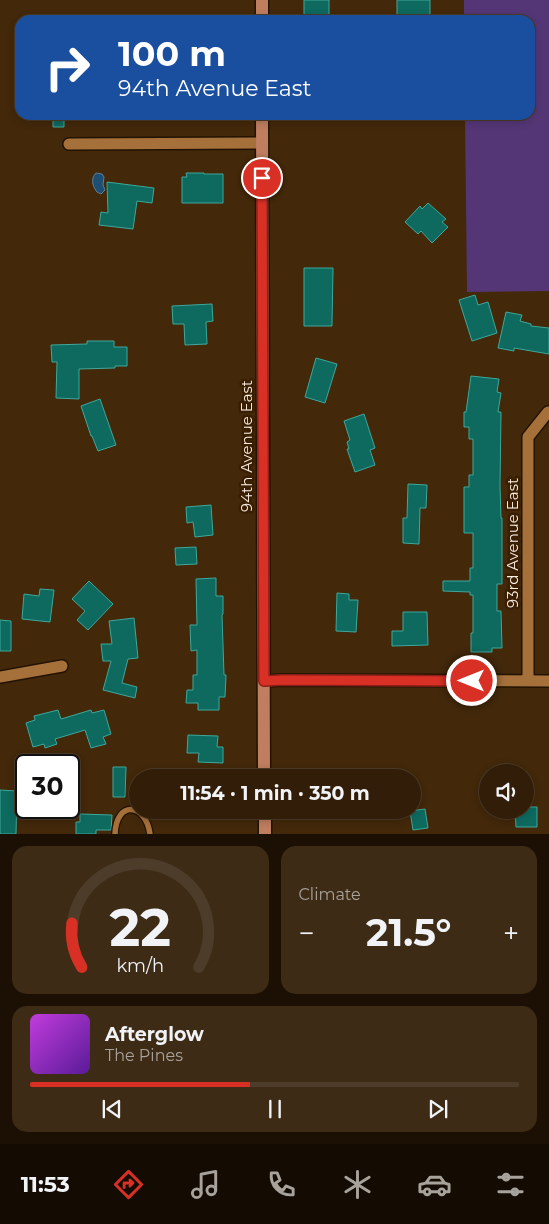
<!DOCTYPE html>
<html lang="en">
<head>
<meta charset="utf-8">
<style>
	body { margin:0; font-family:Montserrat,sans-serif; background:#3d2b16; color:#f1f3f6; height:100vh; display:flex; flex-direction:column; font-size:19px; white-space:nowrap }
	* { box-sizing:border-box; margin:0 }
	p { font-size:16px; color:#a8a29c }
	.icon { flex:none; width:28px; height:28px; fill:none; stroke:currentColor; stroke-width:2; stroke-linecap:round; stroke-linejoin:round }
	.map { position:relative; height:834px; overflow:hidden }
	.panel { display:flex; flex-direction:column; gap:12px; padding:12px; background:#1c1004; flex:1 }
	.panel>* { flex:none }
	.top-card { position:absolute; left:15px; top:15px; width:520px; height:105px; border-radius:15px; box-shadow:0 2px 8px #0003,0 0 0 1px #4d3c29; background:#1a4fa0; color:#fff; overflow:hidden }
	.tools { position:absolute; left:479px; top:764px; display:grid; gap:10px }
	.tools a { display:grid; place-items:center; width:55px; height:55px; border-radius:50%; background:#321e08; box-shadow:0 2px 8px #0003,0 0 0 1px #4d3c29; font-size:25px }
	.speed { position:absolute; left:15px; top:754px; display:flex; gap:10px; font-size:25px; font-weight:700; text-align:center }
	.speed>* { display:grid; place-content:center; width:65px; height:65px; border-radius:50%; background:#321e08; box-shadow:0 2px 8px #0003,0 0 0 1px #4d3c29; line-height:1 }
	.speed .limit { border:2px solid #111; border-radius:8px; background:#fff; color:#111 }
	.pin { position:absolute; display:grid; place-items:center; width:42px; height:42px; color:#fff; margin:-21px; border:2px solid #fff; border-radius:50%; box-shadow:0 1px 5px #0007 }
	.me { position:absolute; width:55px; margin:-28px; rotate:270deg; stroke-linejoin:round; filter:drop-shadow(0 0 4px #0008) }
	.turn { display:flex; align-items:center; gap:18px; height:105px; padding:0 20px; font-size:22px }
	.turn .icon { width:65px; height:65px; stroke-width:2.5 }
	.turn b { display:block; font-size:35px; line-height:42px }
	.big { font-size:38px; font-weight:700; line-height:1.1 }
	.panel .tile { flex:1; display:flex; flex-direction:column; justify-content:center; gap:8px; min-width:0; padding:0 18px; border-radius:15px; background:#3d2b16 }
	.panel .dial { align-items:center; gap:0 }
	.dial svg { height:130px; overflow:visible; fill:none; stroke:#4d3c29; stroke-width:7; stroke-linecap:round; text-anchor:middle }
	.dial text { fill:#f1f3f6; stroke:none }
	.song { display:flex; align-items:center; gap:15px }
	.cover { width:60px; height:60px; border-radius:8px; background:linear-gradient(135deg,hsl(290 70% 55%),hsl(270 70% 35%)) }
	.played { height:5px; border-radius:2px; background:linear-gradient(90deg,#d93025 45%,#4d3c29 45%) }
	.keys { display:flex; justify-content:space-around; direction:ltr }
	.heat { display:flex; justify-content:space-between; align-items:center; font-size:28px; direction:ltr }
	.panel .tiles { flex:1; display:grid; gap:12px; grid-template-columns:1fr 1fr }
	.tile:last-child { grid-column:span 2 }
	.trip { position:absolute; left:129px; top:769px; width:292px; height:50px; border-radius:25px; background:#321e08; box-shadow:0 2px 8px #0003,0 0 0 1px #4d3c29; font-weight:700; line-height:50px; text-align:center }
	.dock { display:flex; height:80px; justify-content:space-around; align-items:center; background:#140c03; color:#a8a29c }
	.dock .icon { width:35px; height:35px }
	.dock .current { color:#d93025 }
	.dock b { font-size:22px; color:#f1f3f6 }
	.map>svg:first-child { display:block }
	.green { fill:#543676 }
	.water { fill:#1e4f73; stroke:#617f95 }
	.building { fill:#0e695f; stroke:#3ea89b }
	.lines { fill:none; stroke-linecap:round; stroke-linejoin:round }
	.service-casing { stroke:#231303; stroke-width:8 }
	.minor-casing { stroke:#231303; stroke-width:14 }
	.secondary-casing { stroke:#231303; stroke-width:15 }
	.service { stroke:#a6703a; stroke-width:5.5 }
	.minor { stroke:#a6703a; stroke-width:11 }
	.secondary { stroke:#be7e5f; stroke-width:12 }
	.route-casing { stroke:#8d1f18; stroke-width:12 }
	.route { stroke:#d93025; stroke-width:9 }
	.labels { text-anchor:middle; stroke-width:5; stroke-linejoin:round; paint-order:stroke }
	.street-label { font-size:15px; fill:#fcefe4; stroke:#391e01 }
</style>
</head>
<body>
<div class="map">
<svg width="549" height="834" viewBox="0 0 549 834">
	<rect width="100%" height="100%" fill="#43280a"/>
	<path class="green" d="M464,0h85v291l-82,1 -2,-177h65v-95h-66z"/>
	<path class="water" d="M96,173l6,1 2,3 -1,8 2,5 -4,4 -4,-2c-4,-5 -7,-13 -1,-19z"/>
	<path class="building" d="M304,0h25v17l-25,1z
		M397,0h33v18h-33z
		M53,115h11v12h-11z
		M186,173h18v1h19v29h-41v-26h5z
		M107,182l47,6 -2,15 -15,-2 -4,28 -34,-4 2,-13 7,1z
		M428,203l18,16 -4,3 6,5 -16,16 -11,-12 -3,3 -13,-12 15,-16 2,3z
		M304,268h29l-1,58h-28z
		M475,295l3,10 10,-3 9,31 -25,8 -13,-41z
		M212,304l1,17 -7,1 1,22 -22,1 -1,-21h-11l-1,-18z
		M506,312l16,3 -2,6 11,3v2l18,2v26l-35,-6v3l-16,-3z
		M87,341h27v6h13v19h-12v2l-36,1v30l-23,-1 1,-36h-5l-1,-17 36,-1z
		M316,358l21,6 -12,39 -20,-6z
		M471,376l28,3 -2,13 4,1 -3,19h3l-1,74 1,32h1v66h-5v27h4l1,37h-10v4h-21v-19h2v-38h-3v-3l-27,-1v-10h27v-13h3v-35h-9v-46h5v-12h4v-36h-4v-12h-5v-15h2z
		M100,399l16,46 -18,6 -6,-15h-1l-10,-30z
		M364,414l11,34 -5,2 5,15 -20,7 -8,-23h2l-2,-7 3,-2 -6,-19z
		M408,484l19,1 -1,23h-6l-1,36 -16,-1v-25h4z
		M211,505l2,30 -18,2 -2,-15 -6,1 -1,-16z
		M196,547l1,17 -21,1 -1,-17z
		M216,578v18h7v18l-1,1 2,60h2l-1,22h-6v13h-21v-7h-12l1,-13h6v-15h4v-25l-6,1 -1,-26h7l-1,-46z
		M89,581l24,23 -25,26 -11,-10 8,-9 -13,-12z
		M40,589l14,1 -4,32 -28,-3 2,-25 15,2z
		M337,593l12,1v6h9l-2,32 -20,-1z
		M403,612h24l1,33 -36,1v-15h11z
		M134,618l4,40 -10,1 -6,24 15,4 -2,11 -32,-8 8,-29h-8l-2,-17h11l-3,-23z
		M0,620l11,1v30h-11z
		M58,710l3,9 30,-9 1,3 12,-3 7,24 -8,3 3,7 -15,4 -6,-18 -30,9 2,5 -12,4 -1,-4 -11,3 -7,-24 9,-3 -1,-4z
		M188,735l30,1 -1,11h6v16l-25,-1 1,-9h-12z
		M113,767h13l-1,30h-12z
		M0,790l17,1 -1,43h-16z
		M525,807h12v20h-21l-1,-17h10z
		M425,809l3,19 -15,2 -3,-19z
		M80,814l32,1 -1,15h-15v4h-20v-12h4z"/>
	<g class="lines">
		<defs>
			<path id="service" d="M115,834c1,-34 31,-31 35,0"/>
			<path id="minor" d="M69,144l193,-1
				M0,677l62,-11
				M264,681l19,-1 266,1
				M528,681v-244l20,-25"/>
			<path id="secondary" d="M262,0v20
				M262,115l2,663
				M265,810v24"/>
		</defs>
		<use href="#service" class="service-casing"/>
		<use href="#minor" class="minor-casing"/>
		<use href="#secondary" class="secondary-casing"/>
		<use href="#service" class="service"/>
		<use href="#minor" class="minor"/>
		<use href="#secondary" class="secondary"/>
	</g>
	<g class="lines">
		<defs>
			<path id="route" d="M262,178l2,503 19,-1 189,1"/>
		</defs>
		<use href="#route" class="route-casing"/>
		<use href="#route" class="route"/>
	</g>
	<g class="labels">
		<g class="street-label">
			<text transform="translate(247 446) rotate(-90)" y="5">94th Avenue East</text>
			<text transform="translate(513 543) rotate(-90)" y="5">93rd Avenue East</text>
		</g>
	</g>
</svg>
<div class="tools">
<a><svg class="icon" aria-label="sound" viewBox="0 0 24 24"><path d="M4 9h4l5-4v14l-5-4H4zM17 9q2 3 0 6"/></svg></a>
</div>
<div class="speed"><div class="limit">30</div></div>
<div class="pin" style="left:262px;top:178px;background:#d93025"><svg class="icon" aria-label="arrive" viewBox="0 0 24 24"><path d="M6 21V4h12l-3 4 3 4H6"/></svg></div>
<svg class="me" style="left:472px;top:681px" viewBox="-20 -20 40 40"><circle r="17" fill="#d93025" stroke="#fff" stroke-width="3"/><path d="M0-11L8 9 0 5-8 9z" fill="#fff"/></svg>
<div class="trip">11:54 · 1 min · 350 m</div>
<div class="top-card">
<div class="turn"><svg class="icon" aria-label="right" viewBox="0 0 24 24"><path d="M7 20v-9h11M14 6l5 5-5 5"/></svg><div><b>100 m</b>94th Avenue East</div></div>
</div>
</div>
<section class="panel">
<div class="tiles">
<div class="tile dial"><svg viewBox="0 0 100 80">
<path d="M14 69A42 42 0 1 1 86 69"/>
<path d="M14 69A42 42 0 0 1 8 42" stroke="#d93025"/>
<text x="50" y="56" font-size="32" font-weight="700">22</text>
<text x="50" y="72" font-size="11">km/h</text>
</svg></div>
<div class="tile"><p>Climate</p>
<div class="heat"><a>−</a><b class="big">21.5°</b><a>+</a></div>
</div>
<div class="tile">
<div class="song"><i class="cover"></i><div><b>Afterglow</b><p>The Pines</p></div></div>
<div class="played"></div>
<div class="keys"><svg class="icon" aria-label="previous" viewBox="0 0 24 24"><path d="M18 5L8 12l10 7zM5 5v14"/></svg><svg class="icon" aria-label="pause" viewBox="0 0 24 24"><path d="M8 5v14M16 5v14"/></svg><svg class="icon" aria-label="next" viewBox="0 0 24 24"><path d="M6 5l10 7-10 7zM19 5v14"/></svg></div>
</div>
</div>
</section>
<nav class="dock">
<b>11:53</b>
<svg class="icon current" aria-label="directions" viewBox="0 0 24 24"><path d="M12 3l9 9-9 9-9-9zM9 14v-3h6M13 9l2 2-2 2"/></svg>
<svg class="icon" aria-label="music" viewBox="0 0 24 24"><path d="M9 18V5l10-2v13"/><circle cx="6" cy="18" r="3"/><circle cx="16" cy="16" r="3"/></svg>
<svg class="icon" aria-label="phone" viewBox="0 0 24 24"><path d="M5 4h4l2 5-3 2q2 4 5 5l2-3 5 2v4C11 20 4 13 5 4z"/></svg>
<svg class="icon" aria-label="climate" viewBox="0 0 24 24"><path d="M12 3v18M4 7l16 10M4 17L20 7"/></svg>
<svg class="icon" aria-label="car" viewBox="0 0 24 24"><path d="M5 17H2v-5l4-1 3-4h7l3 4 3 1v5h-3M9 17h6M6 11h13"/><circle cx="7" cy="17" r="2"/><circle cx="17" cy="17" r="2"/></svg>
<svg class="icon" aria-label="filters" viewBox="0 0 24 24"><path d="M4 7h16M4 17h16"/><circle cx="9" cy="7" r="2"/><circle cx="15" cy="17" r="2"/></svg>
</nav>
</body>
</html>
